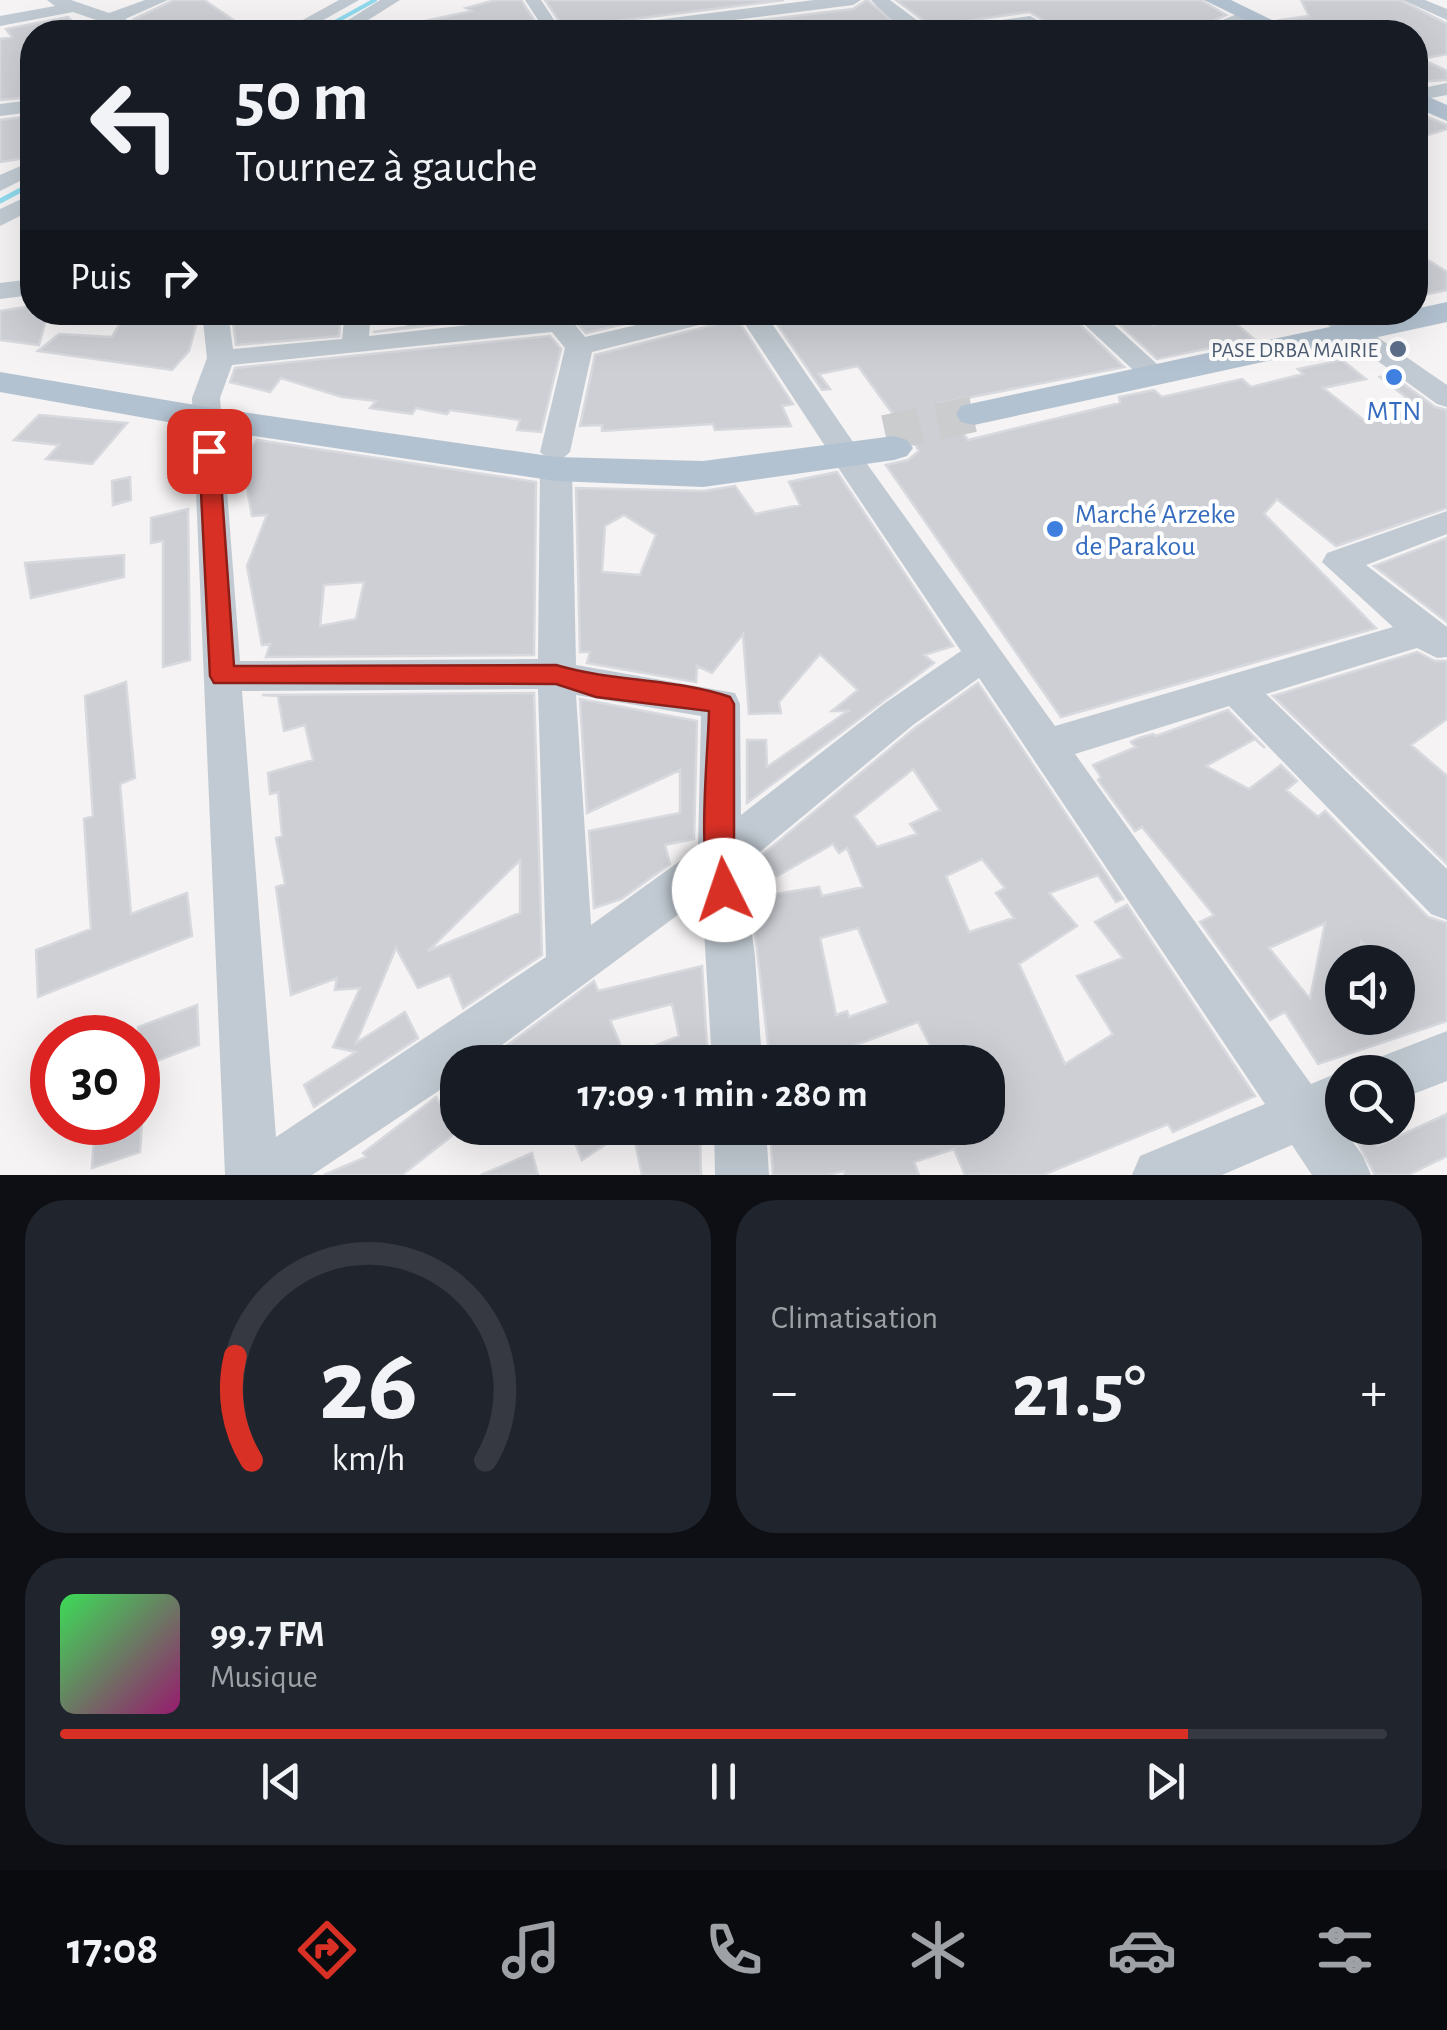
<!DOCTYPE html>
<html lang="fr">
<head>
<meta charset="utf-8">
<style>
	body { margin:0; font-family:"Alegreya Sans",sans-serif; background:#20242c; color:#f1f3f6; height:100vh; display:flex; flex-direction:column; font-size:38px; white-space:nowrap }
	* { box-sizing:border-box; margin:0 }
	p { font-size:32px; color:#9ea1a6 }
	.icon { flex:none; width:55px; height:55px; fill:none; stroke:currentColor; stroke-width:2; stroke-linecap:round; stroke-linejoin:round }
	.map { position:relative; height:1175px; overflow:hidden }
	.panel { display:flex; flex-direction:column; gap:25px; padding:25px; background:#0d0f14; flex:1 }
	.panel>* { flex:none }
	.top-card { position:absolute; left:20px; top:20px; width:1408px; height:305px; border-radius:40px; box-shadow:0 10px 40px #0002; background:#171b24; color:#f1f3f6; overflow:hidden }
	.fabs { position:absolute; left:1325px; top:945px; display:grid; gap:20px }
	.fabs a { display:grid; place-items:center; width:90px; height:90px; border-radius:50%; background:#171b24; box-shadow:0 10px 40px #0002; font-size:50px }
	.speed { position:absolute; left:30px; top:1015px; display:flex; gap:20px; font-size:50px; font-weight:700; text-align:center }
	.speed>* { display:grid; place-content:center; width:130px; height:130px; border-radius:50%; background:#171b24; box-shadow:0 10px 40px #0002; line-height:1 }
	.speed .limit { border:15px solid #d22; background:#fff; color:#111 }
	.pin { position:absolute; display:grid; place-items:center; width:85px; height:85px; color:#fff; margin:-42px; border-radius:20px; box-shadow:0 5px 15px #0006 }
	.me { position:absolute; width:110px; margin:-55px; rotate:356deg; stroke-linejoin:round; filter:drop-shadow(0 0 8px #0008) }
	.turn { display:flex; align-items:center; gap:35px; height:210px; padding:0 50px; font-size:45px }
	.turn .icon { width:130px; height:130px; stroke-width:2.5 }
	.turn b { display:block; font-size:70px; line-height:85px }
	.then { display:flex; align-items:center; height:95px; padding:0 50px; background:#0003; gap:20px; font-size:38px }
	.big { font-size:75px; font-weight:600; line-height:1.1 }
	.panel .widget { flex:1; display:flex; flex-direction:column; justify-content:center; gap:15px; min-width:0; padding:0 35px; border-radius:40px; background:#20242c }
	.panel .dial { align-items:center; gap:0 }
	.dial svg { height:260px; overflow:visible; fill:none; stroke:#363941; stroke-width:7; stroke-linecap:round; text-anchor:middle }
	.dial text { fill:#f1f3f6; stroke:none }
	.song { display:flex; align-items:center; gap:30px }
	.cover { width:120px; height:120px; border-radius:15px; background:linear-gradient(135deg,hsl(130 70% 55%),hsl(320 70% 35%)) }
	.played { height:10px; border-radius:5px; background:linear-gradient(90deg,#d93025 85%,#363941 85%) }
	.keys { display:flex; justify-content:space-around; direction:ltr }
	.heat { display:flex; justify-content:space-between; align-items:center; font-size:55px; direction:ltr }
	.panel .tiles { flex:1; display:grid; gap:25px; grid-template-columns:1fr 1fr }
	.widget:last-child { grid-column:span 2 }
	.trip { position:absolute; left:440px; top:1045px; width:565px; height:100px; border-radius:40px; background:#171b24; box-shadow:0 10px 40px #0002; font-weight:600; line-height:100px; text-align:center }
	.menu { display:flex; height:160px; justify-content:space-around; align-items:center; background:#090b0e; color:#9ea1a6 }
	.menu .icon { width:70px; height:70px }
	.menu .active { color:#d93025 }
	.menu b { font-size:45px; color:#f1f3f6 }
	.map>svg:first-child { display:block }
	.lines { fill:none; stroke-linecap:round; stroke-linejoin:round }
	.stream-far1 { stroke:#90daee; stroke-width:4 }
	.stream { stroke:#90daee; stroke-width:5 }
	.building { fill:#cdcfd5; stroke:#d7d9de; stroke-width:2.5; fill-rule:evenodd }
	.major-tunnel { stroke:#caccce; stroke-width:36; stroke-dasharray:36 18; stroke-linecap:butt }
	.minor { fill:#c1cad2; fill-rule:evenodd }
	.major { fill:#b3c2d1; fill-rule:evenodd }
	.route { fill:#d93025; stroke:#8d1f18; stroke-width:2.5 }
	.service-dot { fill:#5c6f8a; stroke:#fff; stroke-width:4 }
	.shop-dot { fill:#3f7fe0; stroke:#fff; stroke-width:4 }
	.labels { text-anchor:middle; stroke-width:8; stroke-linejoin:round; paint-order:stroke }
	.far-service-label { font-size:22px; fill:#4e5e75; stroke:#fff; text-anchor:end }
	.shop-label { font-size:28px; fill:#366cbe; stroke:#fff }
</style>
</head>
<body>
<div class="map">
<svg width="1447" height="1175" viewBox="0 0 1447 1175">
	<rect width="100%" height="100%" fill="#f5f3f3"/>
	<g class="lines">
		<path class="stream-far1" d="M317,32l58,-32"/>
		<path class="stream" d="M0,201l32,-17"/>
	</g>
	<path class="building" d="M174,0h30l38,26 -27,6h-58l-23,-13z
		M496,0h25l19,29 -128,3 -1,-8 61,-13 -6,-3z
		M545,0h239l-183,23 -12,9h-21l-1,-7h-5z
		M867,0l39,32h-242l189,-23z
		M896,0h305l25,15 -37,17h-174l26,-8 2,-4 -14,-8 -98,14z
		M1301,0h99l47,24v30l-26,5 26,12v9l-32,2v-50h-115l-19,-12 28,-4z
		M68,17l14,15h-50v65l-32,3v-61l12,-2 -6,-8z
		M1415,112l32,13v4l-32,10z
		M32,116v41l-32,5v-42z
		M1415,252l32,20v18l-32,7z
		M32,306v6h16l-9,33 -39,-5v-29z
		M166,312h30l2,6 -9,33 -17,19 -134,-19 21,-17 53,3 9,-15 43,-2z
		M243,312h98l-2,24 -103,9 -4,-31z
		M406,312h142l-175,20 34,-5z
		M566,312h107l-87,21z
		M769,312h298l57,55 -183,36 27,37 152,-37 -1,-6 35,-7 8,7 80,-18 9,8 52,-13 -5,-5 44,-9 24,19 -43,9 42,33 55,-13 -40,-31 10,-3 45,33 12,3v98l-111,38 -59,-47 -13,15 112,114 -315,89 -175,-252 22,-5 11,-9 -3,-5 -58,-80 -39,8 11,15 -8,1z
		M1106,312h34l13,13 49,-13 5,4 16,-4 31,27 -97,20z
		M737,319l56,85 -11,2 9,20 -76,4 -2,-6 -111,7v-6l-22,1 15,-71z
		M550,336l11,13 -20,83 -24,-2 3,-10 -70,-10 -3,4 -31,-6 -4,6 -42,-6 6,-7 -34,-4 -61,-19 -11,14 -40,-10 5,-14z
		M39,415l88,8 -35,41 -46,-5 13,-14 -45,-5z
		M257,440l279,42 -2,173 -268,2 4,-13 -8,1 -15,-79 20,-51 -15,1 -10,-55zM364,582l-8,37 -36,7 4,-41z
		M837,472l116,174 -29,9 10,8 -187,140v-63h19l1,27 81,-56h-16l26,-21 -38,-36 -41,48 2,11 -32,1 -6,-80 -31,39 -15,-7 -1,16 -109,-19 3,-11h-10l-4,-164 127,3 32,-5 20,28 45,-9 -11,-23zM624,515l32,20 -16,40 -38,-3 3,-46z
		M130,477l1,23 -18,5 -1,-24z
		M188,509l2,151 -27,7v-126l-12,2v-25z
		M1447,538v84l-73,-56z
		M124,555v22l-93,21 -6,-35z
		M1417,652l18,9h12v58l-36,26 36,31v88l-174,-168z
		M126,682l9,96 -15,6 11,130 56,-21 5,43 -154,61 -2,-47 55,-21 -7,-110 9,-3 -8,-120z
		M978,683l145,216 -7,3 -18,-27 -49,18 28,33 -58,38 46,100 48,-30 -36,-58 46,-18 -28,-36 32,-17 128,191 -82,36 -5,-8 -125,51h-78l-11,-26 -40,13 5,13h-74l-1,-4 -17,4h-54l-3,-47h218v-23l13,-5 -13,-23v-15h-49l-21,-40 -87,32 2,8h-63l-19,-164 68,-11 3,9 41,-9 -16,-39 -8,5 -6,-9 -56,32 -15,-21 153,-127zM913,769l27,41 -30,14 7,10 -40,13 -23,-31zM982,859l23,29 -9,5 18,25 -45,14 -23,-56zM858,928l30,75 -39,14 -2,-6 -11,4 -16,-77z
		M534,693l8,262 -79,53 -13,-33 -32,13 -22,-40 -40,95 49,-31 13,26 -104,69 -10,-22 52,-33 -23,-5 27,-59 -25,2 2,-12 -46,17 -15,-108 9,-3 -9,-46 6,-2 -4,-44 -8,2 -2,-21 45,-13 -8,-35 -21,6 -6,-35 -16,-1zM520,860v53l-92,38z
		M580,699l117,22 -3,118 -29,6 5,19 -49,35 -27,9 -5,-77 91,-18v-43l-93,43z
		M1228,710l37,38 -10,-9 -49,27 43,23 32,-24 16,16 -11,9 32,27 7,-6 103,106 19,6v98l-129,43 -33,-52 -15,8 -70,-98 14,-7 -72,-88 -7,4 -37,-51 3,-3 -8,-12 43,-18 -5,-5 8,-4 14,-4 3,2zM1325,923l-15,76 -41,-51zM1361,942l20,20h17v56h-56v-56h16z
		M702,966l6,96h-223l109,-81 4,10zM672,1004l7,32 -53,22 -16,-38z
		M197,1005l2,40 -61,23v-41z
		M436,1097l21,35 -55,43h-78l42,-18 -3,-4z
		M1447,1114v42l-39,19h-33l-19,-36 12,-6 10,13z
		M95,1122h47l-2,30 -48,16z
		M569,1128h61l-48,32z
		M632,1128h68l1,47h-59z
		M532,1153l6,22h-57z"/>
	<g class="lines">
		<path class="major-tunnel" d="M885,433l89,-19"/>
		<path class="minor" d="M47,0h24l38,13 36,-13h23l-43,19 29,13h-23l-58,-20 -73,14v-10l55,-10z
			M339,0h20l-57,32h-21z
			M380,0h20l-51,32h-20z
			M525,0h16l21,32h-16z
			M814,0h47l-8,5 -215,27h-46l9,-5z
			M871,0h19l40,30 100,-14 9,5c-17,12 -102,17 -124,11 -14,-3 -35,-22 -44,-32z
			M1403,0h22l22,9v11z
			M1247,10l8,5 -2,4 -37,13h-23z
			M1447,83v12l-22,4 -10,-6 3,-4z
			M32,100v12l-32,4v-12z
			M32,161v14l-32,16v-16z
			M32,194v16l-32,16v-17z
			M32,279v16l-32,4v-16z
			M202,312h26l5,37 109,-10 3,-27h26l-2,24 191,-21 9,2 16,20 107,-25h72l89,130 -4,6 8,2 198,276 338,-99 -71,-65 5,-9 120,-42v23l-81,31 81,62v30l-10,1 -20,-10 -151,46 181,175v51l-16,-6 -202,-208 -154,48 236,330 31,-13 3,1 -5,52 23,32 8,19h-59l-20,-30 -70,30h-90l8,-19 125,-52 -286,-426 -66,47 -170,141 12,90 7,106h-50l-10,-165 -223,165h-21v16l-146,97h-87l-33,-777 15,-40zM739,315l88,134 8,2 -4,6 130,194 -76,52 -144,112 -1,-111 -5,-11 -159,-28 -4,-196 -11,-9 9,-8 22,-100zM552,332l13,16 -25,104 10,8 -10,9 -2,190 -298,2 -20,-263 12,-33zM538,689l8,268 -270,180 -34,-446zM576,695l125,21 -3,132 -107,77z
			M1071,312h29l69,63 -4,6h-20z
			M1310,312h31l106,73v22l-10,-3z
			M1447,1031v50l-49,19v-28h-24l6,-15z
			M714,1128h52l3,47h-54z"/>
		<path class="major" d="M1204,0h27l66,32h-27z
			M1415,91l32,14v16l-32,-14z
			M1447,302v20l-473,103 -13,-3 -5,-8 5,-8 13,-3 426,-91h15v-3z
			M0,372l207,35 349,50 147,4 191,-25 13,4 6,8 -6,8 -13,4 -191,27 -147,-6 -349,-52 -207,-37z"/>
	</g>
	<path class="route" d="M209,445l10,6 15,215 322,-1c57,17 118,13 174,32l4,7v154l4,32 -4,10 -10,4 -10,-4c-18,-40 -6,-142 -5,-189l-113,-14 -40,-13 -342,-1 -4,-7 -11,-225z"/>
	<circle class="service-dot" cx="1398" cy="349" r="10"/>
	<g class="shop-dot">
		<circle cx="1394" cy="377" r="10"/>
		<circle cx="1055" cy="529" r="10"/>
	</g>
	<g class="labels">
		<g class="far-service-label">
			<text x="1378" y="357">PASE DRBA MAIRIE</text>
		</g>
		<g class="shop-label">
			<text x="1394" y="420">MTN</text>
			<text x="1075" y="523" text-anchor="start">Marché Arzeke<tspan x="1075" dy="32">de Parakou</tspan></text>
		</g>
	</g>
</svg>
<div class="fabs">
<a><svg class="icon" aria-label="sound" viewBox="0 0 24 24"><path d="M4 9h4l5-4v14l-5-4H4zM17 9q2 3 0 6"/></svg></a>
<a><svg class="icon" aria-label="search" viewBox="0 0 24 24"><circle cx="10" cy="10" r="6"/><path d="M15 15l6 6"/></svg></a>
</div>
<div class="speed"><div class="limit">30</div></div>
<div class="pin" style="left:209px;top:451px;background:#d93025"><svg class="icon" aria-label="arrive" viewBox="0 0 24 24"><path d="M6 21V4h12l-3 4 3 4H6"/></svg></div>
<svg class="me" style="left:724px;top:890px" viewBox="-20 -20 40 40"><circle r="19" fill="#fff"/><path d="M0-13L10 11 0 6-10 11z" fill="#d93025"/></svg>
<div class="trip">17:09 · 1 min · 280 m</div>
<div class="top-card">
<div class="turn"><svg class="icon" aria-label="left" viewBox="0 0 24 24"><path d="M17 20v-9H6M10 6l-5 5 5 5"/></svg><div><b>50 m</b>Tournez à gauche</div></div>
<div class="then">Puis<svg class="icon" aria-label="right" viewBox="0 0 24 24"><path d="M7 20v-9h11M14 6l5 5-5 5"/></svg></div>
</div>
</div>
<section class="panel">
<div class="tiles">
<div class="widget dial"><svg viewBox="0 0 100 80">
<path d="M14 69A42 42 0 1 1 86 69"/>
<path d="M14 69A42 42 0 0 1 9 37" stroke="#d93025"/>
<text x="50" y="56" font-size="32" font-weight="700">26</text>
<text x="50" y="72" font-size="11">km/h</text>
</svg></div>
<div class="widget"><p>Climatisation</p>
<div class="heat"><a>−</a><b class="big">21.5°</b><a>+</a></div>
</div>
<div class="widget">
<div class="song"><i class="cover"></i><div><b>99.7 FM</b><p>Musique</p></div></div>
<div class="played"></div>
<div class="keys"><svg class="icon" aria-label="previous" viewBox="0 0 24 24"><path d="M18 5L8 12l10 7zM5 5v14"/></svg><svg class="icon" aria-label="pause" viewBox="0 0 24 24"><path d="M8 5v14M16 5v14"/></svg><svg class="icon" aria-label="next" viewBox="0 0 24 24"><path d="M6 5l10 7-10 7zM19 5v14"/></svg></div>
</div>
</div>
</section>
<nav class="menu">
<b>17:08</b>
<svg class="icon active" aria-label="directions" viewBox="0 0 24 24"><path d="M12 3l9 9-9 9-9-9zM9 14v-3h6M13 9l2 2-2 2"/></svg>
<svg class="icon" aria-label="music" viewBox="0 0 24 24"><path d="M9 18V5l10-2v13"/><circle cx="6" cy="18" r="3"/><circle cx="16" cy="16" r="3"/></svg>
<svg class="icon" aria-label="phone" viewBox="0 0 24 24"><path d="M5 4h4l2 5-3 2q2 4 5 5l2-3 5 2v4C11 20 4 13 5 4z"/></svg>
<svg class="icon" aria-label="climate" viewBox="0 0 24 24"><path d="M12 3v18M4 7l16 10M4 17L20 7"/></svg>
<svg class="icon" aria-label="car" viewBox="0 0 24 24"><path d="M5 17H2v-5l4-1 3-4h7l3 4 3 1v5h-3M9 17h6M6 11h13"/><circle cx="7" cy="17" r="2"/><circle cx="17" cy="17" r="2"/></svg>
<svg class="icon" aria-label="filters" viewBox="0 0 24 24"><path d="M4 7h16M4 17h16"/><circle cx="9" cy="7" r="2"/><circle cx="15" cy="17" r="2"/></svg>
</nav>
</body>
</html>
